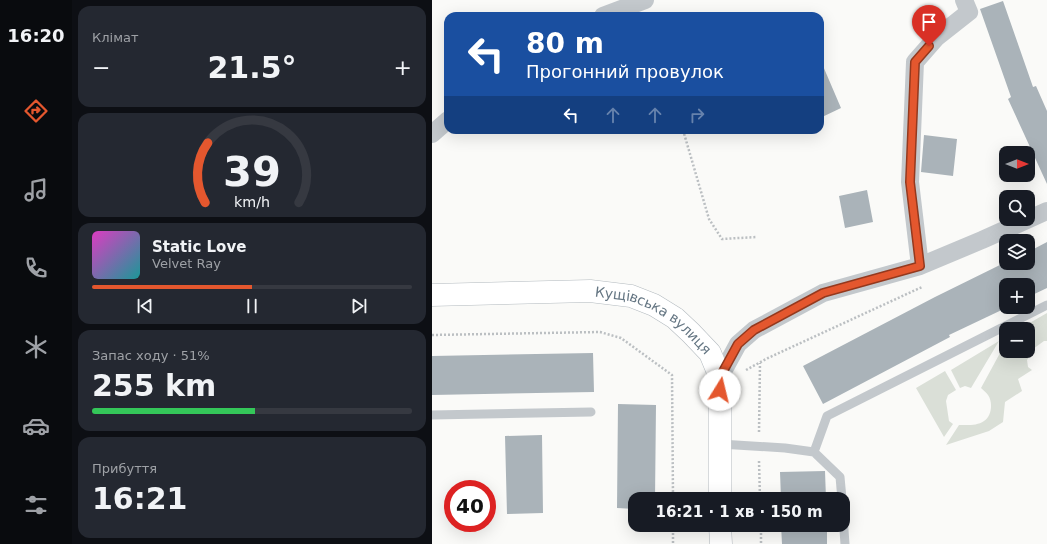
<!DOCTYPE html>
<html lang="uk">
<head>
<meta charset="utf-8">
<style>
	body { margin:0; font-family:"DejaVu Sans",sans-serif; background:#242831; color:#f1f3f6; height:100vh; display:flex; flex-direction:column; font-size:15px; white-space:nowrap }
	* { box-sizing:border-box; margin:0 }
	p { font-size:13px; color:#9ea1a6 }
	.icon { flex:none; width:22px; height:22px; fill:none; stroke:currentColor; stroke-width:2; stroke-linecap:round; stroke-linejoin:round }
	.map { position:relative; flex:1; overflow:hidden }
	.side { display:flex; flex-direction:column; gap:6px; padding:6px; background:#0d0f14; width:360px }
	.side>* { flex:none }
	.banner { position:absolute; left:12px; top:12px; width:380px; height:122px; border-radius:12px; box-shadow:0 4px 16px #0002; background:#1a4fa0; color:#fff; overflow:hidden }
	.needle { width:26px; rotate:90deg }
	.tools { position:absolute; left:567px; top:146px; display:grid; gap:8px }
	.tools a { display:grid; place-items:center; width:36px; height:36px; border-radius:8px; background:#171b24; box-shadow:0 4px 16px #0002; font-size:20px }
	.speed { position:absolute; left:12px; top:480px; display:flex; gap:8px; font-size:20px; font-weight:700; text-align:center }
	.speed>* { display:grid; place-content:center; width:52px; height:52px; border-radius:50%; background:#171b24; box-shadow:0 4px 16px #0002; line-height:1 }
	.speed .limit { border:6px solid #d22; background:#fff; color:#111 }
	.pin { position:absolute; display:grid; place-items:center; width:34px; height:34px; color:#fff; margin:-41px -17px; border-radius:50% 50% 50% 0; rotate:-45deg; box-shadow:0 0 4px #0007 }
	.pin .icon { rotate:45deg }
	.me { position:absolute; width:44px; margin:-22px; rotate:9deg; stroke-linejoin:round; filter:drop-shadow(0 0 3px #0008) }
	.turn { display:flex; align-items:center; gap:14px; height:84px; padding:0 16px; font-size:18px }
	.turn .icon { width:52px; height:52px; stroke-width:2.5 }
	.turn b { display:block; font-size:28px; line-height:34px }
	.lanes { display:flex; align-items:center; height:38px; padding:0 16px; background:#0003; justify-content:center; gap:20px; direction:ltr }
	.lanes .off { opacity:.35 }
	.big { font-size:30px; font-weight:600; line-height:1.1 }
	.side .tile { flex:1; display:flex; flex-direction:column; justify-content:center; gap:6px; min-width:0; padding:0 14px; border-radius:12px; background:#242831 }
	.side .dial { align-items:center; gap:0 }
	.dial svg { height:104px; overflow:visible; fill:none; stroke:#363941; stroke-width:7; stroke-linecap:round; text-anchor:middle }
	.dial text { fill:#f1f3f6; stroke:none }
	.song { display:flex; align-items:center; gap:12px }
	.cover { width:48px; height:48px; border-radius:6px; background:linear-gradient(135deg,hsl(310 70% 55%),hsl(180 70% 35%)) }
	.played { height:4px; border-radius:2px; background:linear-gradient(90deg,#e4572e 50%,#363941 50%) }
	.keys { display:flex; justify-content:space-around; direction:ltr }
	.heat { display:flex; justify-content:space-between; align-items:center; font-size:22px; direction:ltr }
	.charge { height:6px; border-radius:3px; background:linear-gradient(90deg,#34c759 51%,#363941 0) }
	.trip { position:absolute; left:196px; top:492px; width:222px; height:40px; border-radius:12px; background:#171b24; box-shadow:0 4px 16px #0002; font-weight:600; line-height:40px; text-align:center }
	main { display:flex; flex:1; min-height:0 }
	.menu { display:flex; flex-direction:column; width:72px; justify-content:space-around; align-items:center; background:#090b0e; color:#9ea1a6 }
	.menu .icon { width:28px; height:28px }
	.menu .selected { color:#e4572e }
	.menu b { font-size:18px; color:#f1f3f6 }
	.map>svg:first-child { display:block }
	.green { fill:#dadfd7 }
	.building { fill:#aab3b9 }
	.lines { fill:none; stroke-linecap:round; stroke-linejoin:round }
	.secondary-casing { stroke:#b3babf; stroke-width:23 }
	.path { stroke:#bbbfc2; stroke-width:2.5; stroke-dasharray:2 2; stroke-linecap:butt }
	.lane { stroke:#c3c8cc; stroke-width:9 }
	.street { stroke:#c3c8cc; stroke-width:18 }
	.secondary { stroke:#fff; stroke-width:22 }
	.route-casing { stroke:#94391e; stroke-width:10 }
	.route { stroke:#e4572e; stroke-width:7 }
	.labels { text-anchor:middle; stroke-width:4; stroke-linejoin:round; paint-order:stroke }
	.street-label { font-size:14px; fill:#657683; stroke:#fff }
</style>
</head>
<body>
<main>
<nav class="menu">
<b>16:20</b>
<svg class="icon selected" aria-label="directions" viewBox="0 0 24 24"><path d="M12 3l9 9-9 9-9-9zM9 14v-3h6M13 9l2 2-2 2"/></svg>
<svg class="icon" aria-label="music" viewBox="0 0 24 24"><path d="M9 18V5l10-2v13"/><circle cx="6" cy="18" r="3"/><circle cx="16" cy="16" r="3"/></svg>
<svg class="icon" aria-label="phone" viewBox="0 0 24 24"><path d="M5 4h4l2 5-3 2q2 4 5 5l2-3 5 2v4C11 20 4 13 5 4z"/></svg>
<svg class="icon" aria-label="climate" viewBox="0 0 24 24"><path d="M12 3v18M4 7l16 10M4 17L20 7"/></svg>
<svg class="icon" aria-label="car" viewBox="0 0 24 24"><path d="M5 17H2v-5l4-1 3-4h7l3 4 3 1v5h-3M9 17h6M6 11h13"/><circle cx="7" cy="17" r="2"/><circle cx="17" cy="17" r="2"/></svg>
<svg class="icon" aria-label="filters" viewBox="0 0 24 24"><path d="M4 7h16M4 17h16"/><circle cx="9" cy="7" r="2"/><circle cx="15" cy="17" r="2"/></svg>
</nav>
<section class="side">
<div class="tile"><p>Клімат</p>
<div class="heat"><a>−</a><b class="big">21.5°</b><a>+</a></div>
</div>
<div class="tile dial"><svg viewBox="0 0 100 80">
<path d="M14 69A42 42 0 1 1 86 69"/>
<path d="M14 69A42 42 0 0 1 16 23" stroke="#e4572e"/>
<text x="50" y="56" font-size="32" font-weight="700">39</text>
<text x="50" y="72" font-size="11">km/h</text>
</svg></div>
<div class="tile">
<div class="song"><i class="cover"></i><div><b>Static Love</b><p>Velvet Ray</p></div></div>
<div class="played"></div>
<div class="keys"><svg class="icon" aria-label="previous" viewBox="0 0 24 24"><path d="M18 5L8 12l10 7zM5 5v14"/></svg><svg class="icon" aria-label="pause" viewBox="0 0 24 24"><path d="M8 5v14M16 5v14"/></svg><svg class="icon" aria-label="next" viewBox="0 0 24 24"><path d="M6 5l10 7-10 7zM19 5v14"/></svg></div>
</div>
<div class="tile"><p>Запас ходу · 51%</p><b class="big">255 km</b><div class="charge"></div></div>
<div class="tile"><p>Прибуття</p><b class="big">16:21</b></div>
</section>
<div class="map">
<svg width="615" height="544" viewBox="0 0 615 544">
	<rect width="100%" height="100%" fill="#fafaf8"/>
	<path class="green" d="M615,313v28h-3l-11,8 -5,-4v-16h-9z
		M567,341l-28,47 -6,-2 -5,2 -9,-18z
		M574,342v9h21l4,3 -4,6 1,7 4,3 -14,9 4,12 -17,11 -2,20 -14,9 -43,14 13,-20c8,0 18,1 25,-4 8,-5 9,-19 4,-26 -2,-3 -5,-5 -7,-7z
		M513,371l11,19 -8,5 -2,6 3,20 4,3 -9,13 -28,-49z"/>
	<path class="building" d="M571,1l30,86 3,-1 11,25v73l-39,-85 3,-2 -31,-88z
		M388,59l21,49 -21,10z
		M492,135l33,4 -4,37 -32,-4z
		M435,190l6,32 -28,6 -6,-32z
		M615,242v46l-19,9v-12h-22v22h2l-59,28 1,2 -127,67 -20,-38 132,-69 71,-35v1h22v-11z
		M161,353l1,39 -162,3v-39z
		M186,404l38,1 -1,94h-20v10l-18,-1z
		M110,435l1,78 -36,1 -2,-78z
		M393,471l1,28h-45l-1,-27z
		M349,525h46v19h-45z"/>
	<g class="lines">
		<defs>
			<g id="secondary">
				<path id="s1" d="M0,295l158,-4 41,5 23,9 21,13 16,15 19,20 10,24v122"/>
				<path d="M288,525l1,19"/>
			</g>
		</defs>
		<use href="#secondary" class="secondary-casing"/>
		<path class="path" d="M251,130l26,89 13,20 35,-2
			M0,335l168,-3 21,6 51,37 1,124
			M314,370l22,-12 154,-71
			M327,432l1,-69
			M327,461l1,38
			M241,525v19
			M329,525v19"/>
		<path class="lane" d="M0,415l159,-3
			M288,444l65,4 29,4 26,25 2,22
			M382,452l13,-36 220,-111
			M411,516l2,28"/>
		<path class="street" d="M171,16l42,-16
			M0,134l16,-14
			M488,266l-10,-84 5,-120 21,-24 33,-26 -5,-12
			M288,377l18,-33 16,-14 69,-37 97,-27 62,-26 65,-29"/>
		<use href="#secondary" class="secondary"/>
	</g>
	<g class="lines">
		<defs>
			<path id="route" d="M288,390v-13l18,-33 16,-14 69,-37 97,-27 -10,-84 5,-120 14,-16"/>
		</defs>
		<use href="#route" class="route-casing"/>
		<use href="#route" class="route"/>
	</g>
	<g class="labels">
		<g class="street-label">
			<text dy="5" stroke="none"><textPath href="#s1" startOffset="230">Кущівська вулиця</textPath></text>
		</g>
	</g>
</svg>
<div class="tools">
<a><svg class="needle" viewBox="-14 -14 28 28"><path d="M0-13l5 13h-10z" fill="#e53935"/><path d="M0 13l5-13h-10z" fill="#9ea1a6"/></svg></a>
<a><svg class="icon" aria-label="search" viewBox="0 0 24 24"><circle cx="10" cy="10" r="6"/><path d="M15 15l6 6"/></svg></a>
<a><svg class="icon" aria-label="layers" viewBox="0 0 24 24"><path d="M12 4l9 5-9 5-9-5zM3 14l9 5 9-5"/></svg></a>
<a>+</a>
<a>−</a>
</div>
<div class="speed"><div class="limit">40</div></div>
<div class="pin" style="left:497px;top:46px;background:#d93025"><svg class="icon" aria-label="arrive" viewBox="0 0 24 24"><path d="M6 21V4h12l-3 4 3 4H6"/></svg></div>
<svg class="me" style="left:288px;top:390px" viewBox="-20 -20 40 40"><circle r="19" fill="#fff"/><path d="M0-13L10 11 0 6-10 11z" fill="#e4572e"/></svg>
<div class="trip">16:21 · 1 хв · 150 m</div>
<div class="banner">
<div class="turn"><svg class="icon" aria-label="left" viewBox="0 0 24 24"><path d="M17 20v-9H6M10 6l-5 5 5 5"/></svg><div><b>80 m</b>Прогонний провулок</div></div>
<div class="lanes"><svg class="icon" aria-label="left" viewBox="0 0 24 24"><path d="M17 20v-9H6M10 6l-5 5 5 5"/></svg><svg class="icon off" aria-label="ahead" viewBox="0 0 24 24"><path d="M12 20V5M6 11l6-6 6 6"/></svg><svg class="icon off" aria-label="ahead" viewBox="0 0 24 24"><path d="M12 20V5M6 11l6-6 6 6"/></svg><svg class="icon off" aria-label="right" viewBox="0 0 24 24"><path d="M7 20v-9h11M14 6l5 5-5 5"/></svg></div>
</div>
</div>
</main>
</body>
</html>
